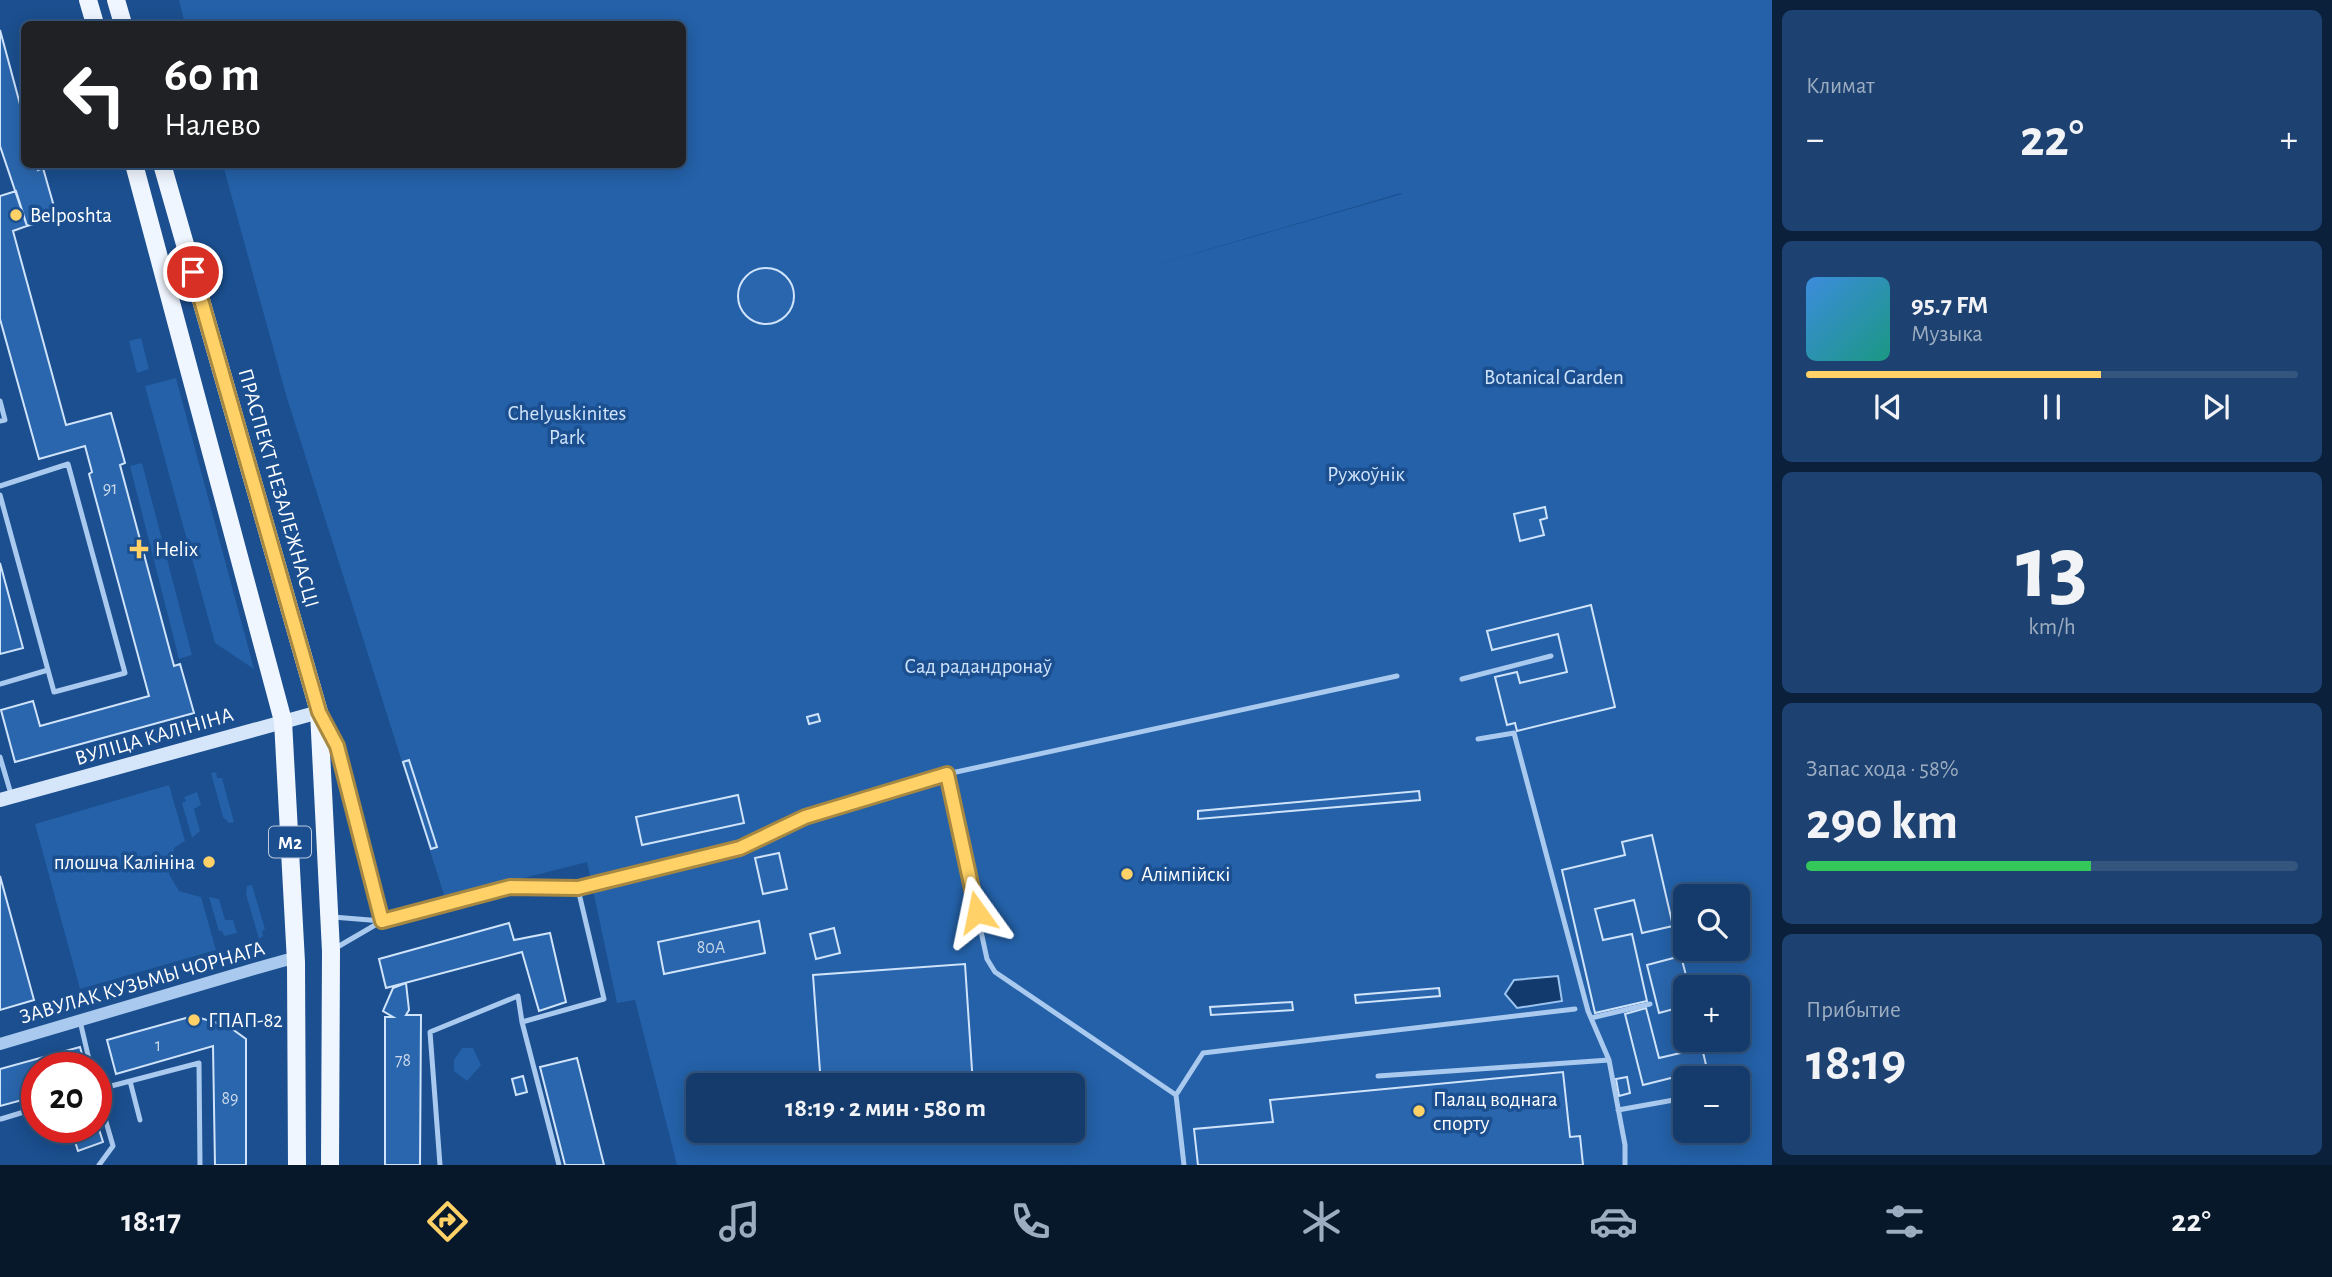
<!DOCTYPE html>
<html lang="ru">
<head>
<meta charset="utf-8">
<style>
	body { margin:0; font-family:"Alegreya Sans",sans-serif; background:#1d4271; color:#f1f3f6; height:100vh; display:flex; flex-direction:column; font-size:26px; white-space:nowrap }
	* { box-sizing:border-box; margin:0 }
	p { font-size:23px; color:#9dadc1 }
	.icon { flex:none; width:38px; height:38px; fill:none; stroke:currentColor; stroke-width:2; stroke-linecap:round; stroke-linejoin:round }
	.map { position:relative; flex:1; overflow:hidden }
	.drawer { display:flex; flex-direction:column; gap:10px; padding:10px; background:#0b203b; width:560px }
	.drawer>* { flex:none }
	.guide { position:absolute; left:21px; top:21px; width:665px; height:147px; border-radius:10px; box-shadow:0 4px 18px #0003,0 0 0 2px #33557e; background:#202124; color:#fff; overflow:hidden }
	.controls { position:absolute; left:1673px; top:884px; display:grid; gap:14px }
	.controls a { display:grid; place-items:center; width:77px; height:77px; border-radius:10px; background:#143b6b; box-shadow:0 4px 18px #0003,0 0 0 2px #33557e; font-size:35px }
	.speed { position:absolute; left:21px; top:1052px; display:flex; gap:14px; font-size:35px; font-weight:700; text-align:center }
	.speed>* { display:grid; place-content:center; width:91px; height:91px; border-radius:50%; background:#143b6b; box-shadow:0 4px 18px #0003,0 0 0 2px #33557e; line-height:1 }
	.speed .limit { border:10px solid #d22; background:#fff; color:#111 }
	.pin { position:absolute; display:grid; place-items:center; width:60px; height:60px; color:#fff; margin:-30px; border:4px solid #fff; border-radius:50%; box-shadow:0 2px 7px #0007 }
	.me { position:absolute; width:77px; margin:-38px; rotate:348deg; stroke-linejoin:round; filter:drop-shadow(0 0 5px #0008) }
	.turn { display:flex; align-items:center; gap:24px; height:147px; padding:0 28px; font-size:32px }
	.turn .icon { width:91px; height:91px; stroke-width:2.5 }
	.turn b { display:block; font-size:49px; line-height:60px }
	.big { font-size:52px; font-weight:700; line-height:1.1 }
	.drawer .tile { flex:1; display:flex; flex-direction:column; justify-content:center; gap:10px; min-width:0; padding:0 24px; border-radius:10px; background:#1d4271 }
	.drawer .dial { align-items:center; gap:0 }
	.dial b { font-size:91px; line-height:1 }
	.song { display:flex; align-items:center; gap:21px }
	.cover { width:84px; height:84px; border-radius:10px; background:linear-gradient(135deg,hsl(210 70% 55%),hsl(170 70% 35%)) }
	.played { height:7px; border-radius:4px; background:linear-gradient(90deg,#ffd166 60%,#33557e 60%) }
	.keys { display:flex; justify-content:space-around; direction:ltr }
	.heat { display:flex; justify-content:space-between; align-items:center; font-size:38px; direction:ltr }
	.charge { height:10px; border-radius:5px; background:linear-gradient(90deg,#34c759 58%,#33557e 0) }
	.trip { position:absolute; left:686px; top:1073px; width:399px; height:70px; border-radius:10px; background:#143b6b; box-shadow:0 4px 18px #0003,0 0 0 2px #33557e; font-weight:700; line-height:70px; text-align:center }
	.menu { display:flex; height:112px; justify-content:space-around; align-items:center; background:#08182b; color:#9dadc1 }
	.menu .icon { width:49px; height:49px }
	.menu .selected { color:#ffd166 }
	.menu b { font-size:32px; color:#f1f3f6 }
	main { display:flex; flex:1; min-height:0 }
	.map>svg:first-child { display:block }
	.green { fill:#2461a8; fill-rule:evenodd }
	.water { fill:#123a6d; stroke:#9cc4f0; stroke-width:2 }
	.building { fill:#2a66ad; stroke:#cfe3fa; stroke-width:2 }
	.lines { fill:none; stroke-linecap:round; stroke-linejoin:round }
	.service { stroke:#a9c9ee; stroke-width:5 }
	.tertiary { stroke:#a9c9ee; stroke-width:12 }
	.secondary { stroke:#d6e6fa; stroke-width:14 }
	.primary { stroke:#f0f6ff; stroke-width:18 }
	.route-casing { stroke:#a68842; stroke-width:18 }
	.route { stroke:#ffd166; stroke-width:12 }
	.poi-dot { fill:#ffd166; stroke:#1b4f8f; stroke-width:2.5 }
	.labels { text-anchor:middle; stroke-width:7; stroke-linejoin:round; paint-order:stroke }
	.number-label { font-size:18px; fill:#cad9ea }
	.shield { fill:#1b4f8f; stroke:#bbcadd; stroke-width:2 }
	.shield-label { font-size:19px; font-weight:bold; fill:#fff }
	.poi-label { font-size:21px; fill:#fff; stroke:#1b4f8f; text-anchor:start }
	.park-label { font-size:21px; fill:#cfe3fa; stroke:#1b4f8f }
	.street-label { font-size:21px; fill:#fff; stroke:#1b4f8f }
</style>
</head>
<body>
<main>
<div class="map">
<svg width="1772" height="1165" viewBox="0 0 1772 1165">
	<rect width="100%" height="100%" fill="#1b4f8f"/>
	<path class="green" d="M179,0h1593v1165h-1095l-42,-165 -18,3 -30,-141 -142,36 -159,-503 -63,-230 459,-1v-140h-497zM1401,193l1,1 -257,74zM1685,896h53v52h-53zM1685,987h53v53h-53zM1685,1078h53v52h-53zM698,1085h375v45h-375z
		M141,338l8,31 -12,4 -8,-32z
		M176,378l78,291 -39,-26 -70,-257z
		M142,463l50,192 -13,4 -49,-193z
		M216,772l1,6h5l12,44 -5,1 -6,-6 -12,-44z
		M169,785l16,56 -11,7 -5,26 10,17 22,6 15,53 -136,39 -45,-165z
		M197,792l4,13 -7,4 6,22 -8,7 -10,-35 4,-2 -2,-4z
		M252,885l13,44 -3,2 1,5 -4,3 -13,-45 1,-8z
		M209,897l10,2 6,21h8l4,13 -13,3 -2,-5h-3z
		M462,1048h11l8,17 -14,16 -13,-10v-11z"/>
	<path class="water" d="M1558,976l4,25 -45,7 -12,-14 9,-14z"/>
	<path class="building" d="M0,30l24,89v45h13l1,6 5,-2 14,49 -30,9 -27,-80z
		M16,191l11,35 -14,5 53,194 45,-12 14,50 -5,2 54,201 6,-2 14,49 -179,49 -14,-52 32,-9 7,25 109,-30 -60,-222 3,-2 -7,-26 -46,13 -39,-140v-123z
		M738 296a28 28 0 1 1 56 0a28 28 0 1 1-56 0Z
		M1545,507l2,11 -7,2 4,15 -24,6 -6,-27z
		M0,563l23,85 -23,6z
		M1591,605l24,102 -98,24 -2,-8 -8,2 -12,-48 22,-5 3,11 47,-11 -9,-38 -66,16 -5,-19z
		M818,714l2,7 -11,3 -2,-7z
		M409,760l28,87 -6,2 -28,-87z
		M1419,791l1,9 -222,19v-8z
		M738,795l6,28 -102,22 -6,-28z
		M1652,835l21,91 -31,7 -8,-33 -39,9 8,31 29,-6 15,67 -52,12 -33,-143 63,-15 -3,-13z
		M779,853l8,36 -24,5 -8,-36z
		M0,876l34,124 -34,10z
		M759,921l6,32 -101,21 -6,-32z
		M509,923l5,17 36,-7 16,69 -27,9 -17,-59 -136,36 -7,-29z
		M834,928l6,25 -24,6 -6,-25z
		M1681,956l8,31h-4v19l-26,7 -12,-48z
		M965,964l8,121h-152l-8,-110z
		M406,983l3,27 -3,5h15l-1,150h-35v-148h8l-10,-6 10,-23z
		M1439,988l1,8 -84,7 -1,-8z
		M1292,1002l1,8 -82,5 -1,-8z
		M1646,1008l13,50 43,-10 5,21 -64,16 -18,-71z
		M193,1016l35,10 18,13v126h-31l-2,-119 -97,28 -9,-34z
		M80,1047l6,21h-49v28l-37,10v-37z
		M577,1058l27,107h-39l-25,-98z
		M1563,1072l7,65 10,-1 3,29h-385l-4,-36 79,-7 -3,-22z
		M523,1076l4,16 -11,3 -4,-16z
		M1627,1077l3,16 -11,3 -3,-17z
		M703,1082l1,3h-6l-2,36 -7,-36z
		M97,1123l6,19 -25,9 -6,-19 24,-5z"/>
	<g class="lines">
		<path class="service" d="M0,401l5,19 -5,1
			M0,486l68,-22 57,209 -71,19 -54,-197
			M1462,679l89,-23
			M0,684l48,-14
			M326,726l11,20 45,175
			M1478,739l36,-6 74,278 21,49
			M0,757l11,37
			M947,774l40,185 8,13 181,123
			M578,889l162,-41 65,-31 142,-43 450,-98
			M333,917l49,4
			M334,949l48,-28 31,-10 97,-24 68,2 26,110 -82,23 -4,-26 -88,36 10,133
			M1591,1018l59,-14
			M80,1021l11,47
			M522,1022l37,143
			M1378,1076l231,-16 16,85v20
			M130,1081l10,39
			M96,1087l17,59 -14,19
			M96,1090l103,-27 1,102
			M1618,1110l67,-12
			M1,1119l36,-11
			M1184,1165l-8,-70 27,-42 372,-44"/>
		<path class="tertiary" d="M0,1044l254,-75 32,-9 10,2"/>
		<path class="secondary" d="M0,800l319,-88"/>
		<path class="primary" d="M88,0l7,24
			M116,0l7,24
			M134,164l149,557 13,241 1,203
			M162,164l157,548 12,239 -1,214"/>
	</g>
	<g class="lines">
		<defs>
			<path id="route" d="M193,272l126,440 18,34 45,175 128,-34 68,1 162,-40 65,-31 142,-43 30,138"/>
		</defs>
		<use href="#route" class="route-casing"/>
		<use href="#route" class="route"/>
	</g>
	<g class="poi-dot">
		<circle cx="16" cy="215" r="7"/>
		<path d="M135.5 538.5h7v7h7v7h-7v7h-7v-7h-7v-7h7z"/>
		<circle cx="209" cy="862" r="7"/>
		<circle cx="1127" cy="874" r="7"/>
		<circle cx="194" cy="1020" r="7"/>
		<circle cx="1419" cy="1111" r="7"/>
	</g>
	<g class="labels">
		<g class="number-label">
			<text x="110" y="494">91</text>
			<text x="711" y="953">80А</text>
			<text x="158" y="1051">1</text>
			<text x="403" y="1066">78</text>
			<text x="230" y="1104">89</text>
		</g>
		<rect class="shield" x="269" y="826.5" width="42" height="31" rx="5"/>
		<g class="shield-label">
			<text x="290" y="849">М2</text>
		</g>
		<g class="poi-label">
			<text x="30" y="222">Belposhta</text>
			<text x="155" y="556">Helix</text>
			<text x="195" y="869" text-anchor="end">плошча Калініна</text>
			<text x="1141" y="881">Алімпійскі</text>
			<text x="208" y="1027">ГПАП-82</text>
			<text x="1433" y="1106">Палац воднага<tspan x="1433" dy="24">спорту</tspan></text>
		</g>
		<g class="park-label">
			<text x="1554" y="384">Botanical Garden</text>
			<text x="567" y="420">Chelyuskinites<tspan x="567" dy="24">Park</tspan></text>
			<text x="1366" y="481">Ружоўнік</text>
			<text x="978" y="673">Сад радандронаў</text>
		</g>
		<g class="street-label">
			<text transform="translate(279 488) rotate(74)" y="7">ПРАСПЕКТ НЕЗАЛЕЖНАСЦІ</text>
			<text transform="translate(154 736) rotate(-16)" y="7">ВУЛІЦА КАЛІНІНА</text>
			<text transform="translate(142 982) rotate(-16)" y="7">ЗАВУЛАК КУЗЬМЫ ЧОРНАГА</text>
		</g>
	</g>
</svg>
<div class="controls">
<a><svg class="icon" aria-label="search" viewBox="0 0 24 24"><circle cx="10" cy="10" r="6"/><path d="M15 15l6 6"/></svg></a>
<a>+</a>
<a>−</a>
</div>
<div class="speed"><div class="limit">20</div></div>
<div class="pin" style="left:193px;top:272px;background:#d93025"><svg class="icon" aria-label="arrive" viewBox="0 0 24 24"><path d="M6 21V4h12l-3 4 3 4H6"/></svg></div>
<svg class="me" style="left:977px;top:912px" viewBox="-20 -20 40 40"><path d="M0-17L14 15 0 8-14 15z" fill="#ffd166" stroke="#fff" stroke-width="4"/></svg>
<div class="trip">18:19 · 2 мин · 580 m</div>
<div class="guide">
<div class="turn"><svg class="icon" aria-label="left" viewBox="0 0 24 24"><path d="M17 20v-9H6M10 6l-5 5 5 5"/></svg><div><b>60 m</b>Налево</div></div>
</div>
</div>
<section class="drawer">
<div class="tile"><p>Климат</p>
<div class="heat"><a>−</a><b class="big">22°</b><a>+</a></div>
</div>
<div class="tile">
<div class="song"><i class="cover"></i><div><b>95.7 FM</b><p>Музыка</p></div></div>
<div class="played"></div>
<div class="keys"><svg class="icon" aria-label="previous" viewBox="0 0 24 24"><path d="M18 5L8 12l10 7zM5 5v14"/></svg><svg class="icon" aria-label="pause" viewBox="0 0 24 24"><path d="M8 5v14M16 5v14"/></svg><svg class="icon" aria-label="next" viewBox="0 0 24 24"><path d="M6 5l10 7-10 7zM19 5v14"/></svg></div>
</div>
<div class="tile dial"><b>13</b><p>km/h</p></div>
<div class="tile"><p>Запас хода · 58%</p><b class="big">290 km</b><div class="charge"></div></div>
<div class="tile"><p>Прибытие</p><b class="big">18:19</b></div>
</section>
</main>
<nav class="menu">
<b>18:17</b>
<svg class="icon selected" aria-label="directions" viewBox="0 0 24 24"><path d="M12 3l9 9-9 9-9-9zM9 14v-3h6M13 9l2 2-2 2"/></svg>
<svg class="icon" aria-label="music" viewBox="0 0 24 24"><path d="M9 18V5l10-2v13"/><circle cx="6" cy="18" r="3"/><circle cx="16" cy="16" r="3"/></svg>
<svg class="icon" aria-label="phone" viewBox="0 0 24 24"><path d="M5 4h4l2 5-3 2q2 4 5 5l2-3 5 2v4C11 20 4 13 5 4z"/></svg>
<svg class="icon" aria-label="climate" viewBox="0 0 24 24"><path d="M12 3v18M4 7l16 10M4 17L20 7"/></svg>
<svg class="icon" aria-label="car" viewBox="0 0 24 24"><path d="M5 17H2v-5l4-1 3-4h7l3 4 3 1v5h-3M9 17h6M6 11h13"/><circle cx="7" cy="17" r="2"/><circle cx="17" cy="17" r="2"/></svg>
<svg class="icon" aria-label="filters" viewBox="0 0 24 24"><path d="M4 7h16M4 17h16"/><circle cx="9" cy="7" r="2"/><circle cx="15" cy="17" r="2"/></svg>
<b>22°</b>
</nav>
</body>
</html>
